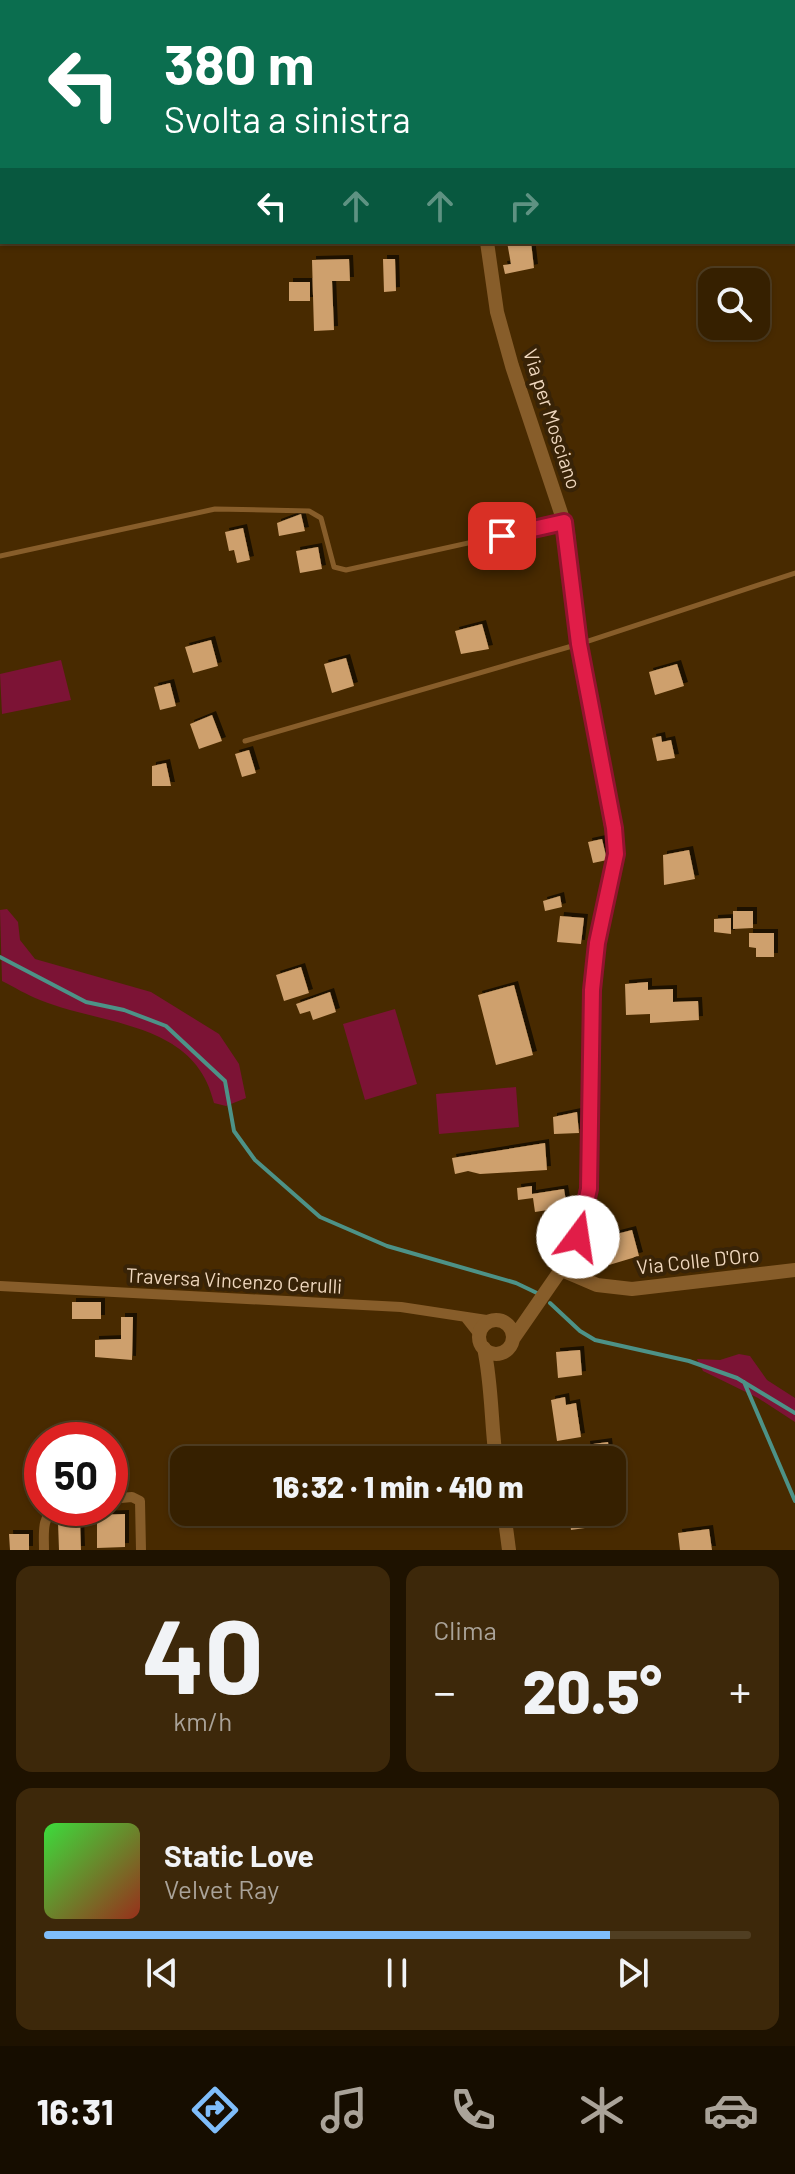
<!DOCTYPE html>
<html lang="it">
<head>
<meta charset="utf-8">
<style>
	body { margin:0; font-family:Barlow,sans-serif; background:#3d280a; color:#f1f3f6; height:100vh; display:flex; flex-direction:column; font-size:30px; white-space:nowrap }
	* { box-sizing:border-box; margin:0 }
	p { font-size:26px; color:#aaa399 }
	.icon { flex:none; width:44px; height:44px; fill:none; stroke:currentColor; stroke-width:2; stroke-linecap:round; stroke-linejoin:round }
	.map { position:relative; height:1550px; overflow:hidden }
	.drawer { display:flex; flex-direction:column; gap:16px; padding:16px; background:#1e1200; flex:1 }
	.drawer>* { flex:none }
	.guide { position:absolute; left:0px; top:0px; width:796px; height:244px; box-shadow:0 2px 6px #0004,0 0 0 2px #503e22; background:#0b6e4f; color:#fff; overflow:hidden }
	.buttons { position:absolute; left:698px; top:268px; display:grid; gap:16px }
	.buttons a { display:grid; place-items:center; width:72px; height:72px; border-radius:16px; background:#362000; box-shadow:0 2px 6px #0004,0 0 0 2px #503e22; font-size:40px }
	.speed { position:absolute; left:24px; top:1422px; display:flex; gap:16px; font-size:40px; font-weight:700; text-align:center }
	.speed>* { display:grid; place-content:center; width:104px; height:104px; border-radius:50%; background:#362000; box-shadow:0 2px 6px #0004,0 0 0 2px #503e22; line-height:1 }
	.speed .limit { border:12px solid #d22; background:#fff; color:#111 }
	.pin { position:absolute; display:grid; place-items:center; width:68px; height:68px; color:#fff; margin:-34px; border-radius:16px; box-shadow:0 4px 12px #0006 }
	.me { position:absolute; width:88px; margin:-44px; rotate:14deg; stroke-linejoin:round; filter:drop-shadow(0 0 6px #0008) }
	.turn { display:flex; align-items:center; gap:28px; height:168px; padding:0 32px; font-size:36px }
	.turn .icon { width:104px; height:104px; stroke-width:2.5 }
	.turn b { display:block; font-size:56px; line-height:68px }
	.lanes { display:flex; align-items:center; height:76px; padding:0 32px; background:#0003; justify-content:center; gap:40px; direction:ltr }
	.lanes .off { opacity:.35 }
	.big { font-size:60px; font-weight:800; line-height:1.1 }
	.drawer .card { flex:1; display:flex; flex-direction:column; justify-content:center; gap:12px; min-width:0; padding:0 28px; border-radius:16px; background:#3d280a }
	.drawer .dial { align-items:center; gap:0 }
	.dial b { font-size:104px; line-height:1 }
	.song { display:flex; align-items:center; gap:24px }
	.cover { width:96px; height:96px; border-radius:12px; background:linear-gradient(135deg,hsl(120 70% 55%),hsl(10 70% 35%)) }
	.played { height:8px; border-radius:4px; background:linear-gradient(90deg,#7fbdfa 80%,#503e22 80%) }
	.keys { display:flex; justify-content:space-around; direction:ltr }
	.heat { display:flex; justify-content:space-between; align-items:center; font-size:44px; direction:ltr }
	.drawer .tiles { flex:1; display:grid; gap:16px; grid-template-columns:1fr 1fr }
	.card:last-child { grid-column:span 2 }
	.trip { position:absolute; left:170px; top:1446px; width:456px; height:80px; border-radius:16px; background:#362000; box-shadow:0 2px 6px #0004,0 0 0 2px #503e22; font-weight:800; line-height:80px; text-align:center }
	.dock { display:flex; height:128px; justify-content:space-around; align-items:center; background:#160d00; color:#aaa399 }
	.dock .icon { width:56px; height:56px }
	.dock .on { color:#7fbdfa }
	.dock b { font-size:36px; color:#f1f3f6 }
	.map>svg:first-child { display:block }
	.green { fill:#7c1335 }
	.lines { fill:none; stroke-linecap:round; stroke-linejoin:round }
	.stream { stroke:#4d9287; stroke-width:4 }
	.building { fill:#cea06d; filter:url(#shadow) }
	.lane { stroke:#875d2a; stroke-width:5 }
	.street { stroke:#875d2a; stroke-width:10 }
	.secondary { stroke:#875d2a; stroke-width:14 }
	.route-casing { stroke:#92132f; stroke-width:20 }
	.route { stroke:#e11d48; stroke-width:14 }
	.labels { text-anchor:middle; stroke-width:8; stroke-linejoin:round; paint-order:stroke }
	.street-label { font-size:20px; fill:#efd7be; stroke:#382307 }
</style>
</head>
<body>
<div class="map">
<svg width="795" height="1550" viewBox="0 0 795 1550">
	<defs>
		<filter id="shadow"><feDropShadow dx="4" dy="-4" stdDeviation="0" flood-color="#0009"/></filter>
	</defs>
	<rect width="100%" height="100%" fill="#482a00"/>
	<path class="green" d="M61,660l10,40 -69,14 -2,-40z
		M7,909l11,13 2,18 15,19 116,33 68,42 20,30 7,34 -20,8 -12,-3c-19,-82 -110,-77 -174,-103 -13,-5 -26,-13 -38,-19l-2,-71z
		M395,1009l22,75 -52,16 -22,-76z
		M516,1087l3,40 -80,7 -3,-40z
		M739,1354l11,2 17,24 28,18v24l-37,-24 -55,-27 -6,-12 23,1z"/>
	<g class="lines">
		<path class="stream" d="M0,957l86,45 38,8 42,16 59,55 9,50 21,29 65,57 67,29 129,37 23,11
			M550,1303l30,28 15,9 94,21 48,17 58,35
			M744,1382l51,119"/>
	</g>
	<path class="building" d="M507,242h24l3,26 -29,6 -2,-9 8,-1z
		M349,259l1,22h-18l2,49 -20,1 -2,-71z
		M383,259h12l1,32 -12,1z
		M289,282h21v19h-21z
		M301,514l4,17 -26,5 -2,-13z
		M243,528l7,32 -13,3 -3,-13 -5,1 -4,-19z
		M318,547l4,22 -22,4 -4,-22z
		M482,624l7,25 -28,5 -6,-23z
		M211,640l7,26 -25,7 -8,-26z
		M346,658l8,28 -22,7 -8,-29z
		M677,664l7,22 -29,9 -6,-23z
		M170,683l6,23 -16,4 -6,-23z
		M212,715l10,26 -23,8 -9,-25z
		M661,736l1,6 9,-2 4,18 -18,3 -5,-23z
		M249,750l7,23 -14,4 -7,-23z
		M166,763l5,23h-19v-20z
		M602,839l5,21 -14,3 -5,-21z
		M689,850l6,29 -31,6 -1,-30z
		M560,896l2,11 -17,4 -2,-10z
		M733,911h20v17l-20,1z
		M560,916l24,2 -3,26 -24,-2z
		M731,918v16l-17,-2v-13z
		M749,933h25v24h-18v-9l-7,-1z
		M301,967l8,26 -25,8 -8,-26z
		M648,982v8l25,-1v13l25,-1 1,19 -49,3v-9l-24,1 -1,-31z
		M514,985l19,70 -37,10 -18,-70z
		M330,992l6,20 -23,8 -3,-9 -10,3 -4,-10z
		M577,1112l2,21 -25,1 -1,-17z
		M545,1143l2,27 -67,4 -12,-3 -13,3 -3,-16z
		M532,1186v8l32,-5 3,18 -32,5 -2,-14 -15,2 -1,-12z
		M632,1230l7,26 -30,9 -8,-27z
		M72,1302h29v17h-29z
		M121,1317h12l-1,43 -37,-3v-17l26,-1z
		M580,1350l2,25 -24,3 -2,-26z
		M565,1397l1,8 10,-2 5,34 -24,4 -6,-41z
		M608,1442l2,18h-48l-1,-3 26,-4 -1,-8z
		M569,1512h28l2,14 -28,4z
		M125,1514v33l-28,1v-33z
		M80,1521l1,29h-22l-1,-28z
		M709,1529l3,21h-32l-2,-17z
		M9,1534h20v16h-19z"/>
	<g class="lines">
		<path class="lane" d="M0,556l215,-47 94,2 12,7 13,49 12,3 217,-48
			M245,741l334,-97 216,-71"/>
		<path class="street" d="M491,2l1,-2
			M0,1286l401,21 92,14
			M465,1317l15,19
			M110,1499l22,-2 8,4 1,49
			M44,1550c0,-17 -3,-34 13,-42"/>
		<path class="secondary" d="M440,0l1,2
			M487,242l10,70 15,54 56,168 11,110 37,210 -19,89 -5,47 -5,214 -20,57 -54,78
			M562,1270l35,15 35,4 163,-19
			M479 1337a17 17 0 1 1 34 0a17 17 0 1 1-34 0Z
			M484,1348c8,37 7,75 12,112
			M504,1512l5,38"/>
	</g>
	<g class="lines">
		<defs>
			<path id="route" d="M502,536l62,-14 15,122 35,184 2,26 -19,89 -5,47 -3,199 -11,48"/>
		</defs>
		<use href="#route" class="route-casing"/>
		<use href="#route" class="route"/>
	</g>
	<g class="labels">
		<g class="street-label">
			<text transform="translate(552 419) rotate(72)" y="7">Via per Mosciano</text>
			<text transform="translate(698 1261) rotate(-6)" y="7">Via Colle D'Oro</text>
			<text transform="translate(234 1281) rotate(3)" y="7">Traversa Vincenzo Cerulli</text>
		</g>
	</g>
</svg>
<div class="buttons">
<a><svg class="icon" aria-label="search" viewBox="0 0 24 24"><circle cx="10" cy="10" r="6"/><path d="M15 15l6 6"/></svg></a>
</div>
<div class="speed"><div class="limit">50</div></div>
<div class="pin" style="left:502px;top:536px;background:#d93025"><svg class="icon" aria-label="arrive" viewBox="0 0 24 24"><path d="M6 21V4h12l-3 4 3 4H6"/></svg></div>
<svg class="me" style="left:578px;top:1237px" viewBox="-20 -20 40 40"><circle r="19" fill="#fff"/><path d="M0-13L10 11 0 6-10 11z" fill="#e11d48"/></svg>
<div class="trip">16:32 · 1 min · 410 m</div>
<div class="guide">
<div class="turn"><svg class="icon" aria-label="left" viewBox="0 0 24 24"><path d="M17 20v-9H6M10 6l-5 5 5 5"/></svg><div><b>380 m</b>Svolta a sinistra</div></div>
<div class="lanes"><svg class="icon" aria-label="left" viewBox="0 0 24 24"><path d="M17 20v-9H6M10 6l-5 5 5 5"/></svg><svg class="icon off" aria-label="ahead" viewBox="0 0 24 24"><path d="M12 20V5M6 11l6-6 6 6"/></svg><svg class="icon off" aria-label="ahead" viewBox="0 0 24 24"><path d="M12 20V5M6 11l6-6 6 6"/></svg><svg class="icon off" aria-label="right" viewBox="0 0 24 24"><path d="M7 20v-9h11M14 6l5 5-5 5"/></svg></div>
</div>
</div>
<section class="drawer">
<div class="tiles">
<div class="card dial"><b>40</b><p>km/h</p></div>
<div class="card"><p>Clima</p>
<div class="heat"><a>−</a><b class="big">20.5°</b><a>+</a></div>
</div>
<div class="card">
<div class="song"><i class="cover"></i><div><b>Static Love</b><p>Velvet Ray</p></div></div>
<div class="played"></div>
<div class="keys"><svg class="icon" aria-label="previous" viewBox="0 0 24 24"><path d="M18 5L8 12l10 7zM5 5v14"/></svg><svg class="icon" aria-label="pause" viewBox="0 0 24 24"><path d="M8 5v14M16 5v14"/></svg><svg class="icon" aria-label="next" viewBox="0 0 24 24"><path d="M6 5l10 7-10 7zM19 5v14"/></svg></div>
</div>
</div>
</section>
<nav class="dock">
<b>16:31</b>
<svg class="icon on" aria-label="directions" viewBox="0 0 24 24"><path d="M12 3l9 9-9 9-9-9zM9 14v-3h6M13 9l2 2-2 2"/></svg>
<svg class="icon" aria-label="music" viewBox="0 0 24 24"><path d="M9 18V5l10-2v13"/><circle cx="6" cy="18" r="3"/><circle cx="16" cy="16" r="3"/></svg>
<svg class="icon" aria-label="phone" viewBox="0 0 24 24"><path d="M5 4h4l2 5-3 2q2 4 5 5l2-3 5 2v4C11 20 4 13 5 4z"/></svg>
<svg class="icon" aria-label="climate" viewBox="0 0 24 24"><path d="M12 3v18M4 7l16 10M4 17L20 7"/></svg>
<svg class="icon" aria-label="car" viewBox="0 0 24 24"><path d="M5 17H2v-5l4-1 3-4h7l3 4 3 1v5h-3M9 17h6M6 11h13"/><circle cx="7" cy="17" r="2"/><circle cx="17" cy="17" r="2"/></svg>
</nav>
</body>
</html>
